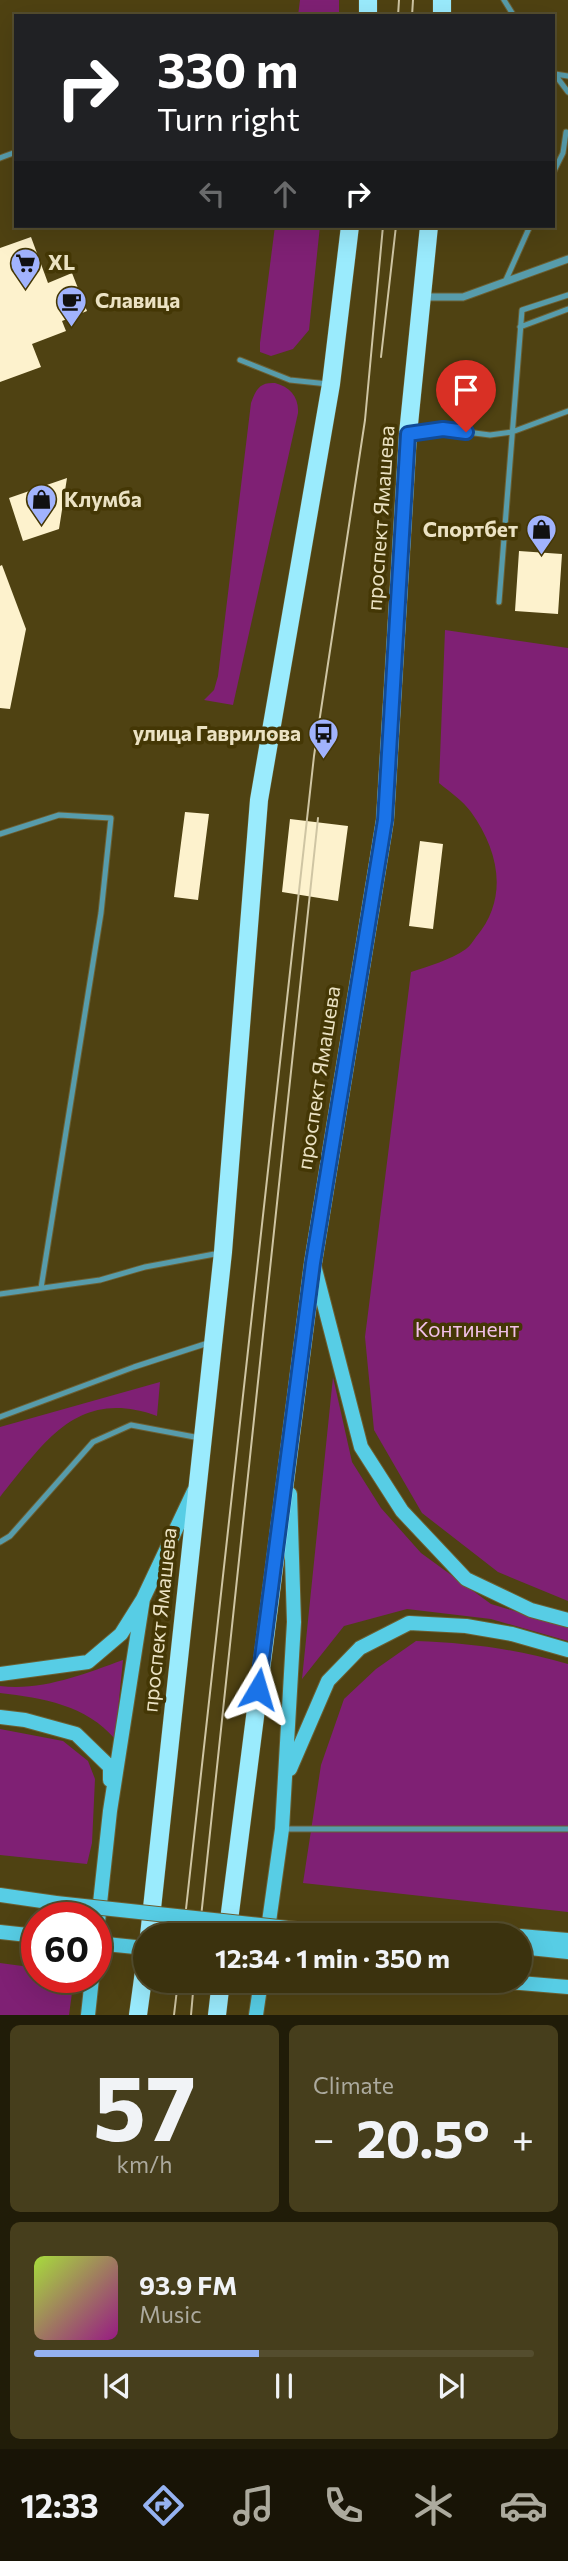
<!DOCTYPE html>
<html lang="en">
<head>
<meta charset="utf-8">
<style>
	body { margin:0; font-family:Commissioner,sans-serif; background:#463e1c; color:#f1f3f6; height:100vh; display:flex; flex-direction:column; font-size:26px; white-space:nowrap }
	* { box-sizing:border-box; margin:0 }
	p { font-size:23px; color:#acaa9e }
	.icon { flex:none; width:38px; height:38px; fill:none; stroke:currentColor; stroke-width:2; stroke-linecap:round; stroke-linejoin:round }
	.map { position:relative; height:2015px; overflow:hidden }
	.drawer { display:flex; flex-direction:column; gap:10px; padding:10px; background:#201c08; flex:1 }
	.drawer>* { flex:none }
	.banner { position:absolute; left:14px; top:14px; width:541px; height:214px; border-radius:0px; box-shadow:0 7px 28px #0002,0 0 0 2px #544d2e; background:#202124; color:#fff; overflow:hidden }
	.speed { position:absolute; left:21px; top:1902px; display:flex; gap:14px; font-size:35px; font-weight:700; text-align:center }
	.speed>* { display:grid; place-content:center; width:91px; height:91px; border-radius:50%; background:#3b320e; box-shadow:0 7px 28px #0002,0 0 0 2px #544d2e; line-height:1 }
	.speed .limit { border:10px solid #d22; background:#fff; color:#111 }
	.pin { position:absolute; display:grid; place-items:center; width:60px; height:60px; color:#fff; margin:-72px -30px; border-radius:50% 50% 50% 0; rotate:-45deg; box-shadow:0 0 7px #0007 }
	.pin .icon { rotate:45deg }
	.me { position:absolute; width:77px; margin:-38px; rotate:7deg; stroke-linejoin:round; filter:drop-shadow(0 0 5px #0008) }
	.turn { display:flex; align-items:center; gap:24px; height:147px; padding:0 28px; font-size:32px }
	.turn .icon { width:91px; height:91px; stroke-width:2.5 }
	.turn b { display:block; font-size:49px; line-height:60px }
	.lanes { display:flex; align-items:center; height:66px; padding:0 28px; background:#0003; justify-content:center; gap:35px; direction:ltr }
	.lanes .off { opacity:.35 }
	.big { font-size:52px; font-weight:700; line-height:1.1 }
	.drawer .tile { flex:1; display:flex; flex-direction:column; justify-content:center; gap:10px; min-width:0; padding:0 24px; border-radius:10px; background:#463e1c }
	.drawer .dial { align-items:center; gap:0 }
	.dial b { font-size:91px; line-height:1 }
	.song { display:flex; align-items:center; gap:21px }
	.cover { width:84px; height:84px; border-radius:10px; background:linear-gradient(135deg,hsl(80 70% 55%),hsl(310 70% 35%)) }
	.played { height:7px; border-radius:4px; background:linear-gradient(90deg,#95b2f1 45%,#544d2e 45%) }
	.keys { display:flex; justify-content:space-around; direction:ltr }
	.heat { display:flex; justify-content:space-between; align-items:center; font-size:38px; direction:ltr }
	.drawer .tiles { flex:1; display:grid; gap:10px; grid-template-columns:1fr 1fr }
	.tile:last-child { grid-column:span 2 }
	.trip { position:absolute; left:133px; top:1923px; width:399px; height:70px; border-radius:35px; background:#3b320e; box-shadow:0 7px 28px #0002,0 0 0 2px #544d2e; font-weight:700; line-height:70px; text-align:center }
	.tab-bar { display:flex; height:112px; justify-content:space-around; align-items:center; background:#181406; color:#acaa9e }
	.tab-bar .icon { width:49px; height:49px }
	.tab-bar .current { color:#95b2f1 }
	.tab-bar b { font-size:32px; color:#f1f3f6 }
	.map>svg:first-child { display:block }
	.green { fill:#7f2074 }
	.building { fill:#fdf2cd }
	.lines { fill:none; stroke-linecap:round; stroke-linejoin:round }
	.service-casing { stroke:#6b5f32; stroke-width:7 }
	.minor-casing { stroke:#6b5f32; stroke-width:9 }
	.secondary-casing { stroke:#6b5f32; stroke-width:16 }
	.primary-casing { stroke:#6b5f32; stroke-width:19 }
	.service { stroke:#579cab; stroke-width:5 }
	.minor { stroke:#579cab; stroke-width:7 }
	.secondary { stroke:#57cde5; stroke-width:14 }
	.primary { stroke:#9aebfd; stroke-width:18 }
	.tram { stroke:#cfc5a3; stroke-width:2 }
	.secondary-bridge-casing { stroke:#6b5f32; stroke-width:16; stroke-linecap:butt }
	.secondary-bridge { stroke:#57cde5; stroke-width:14 }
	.route-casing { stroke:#114b97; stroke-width:18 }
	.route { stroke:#1a73e8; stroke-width:12 }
	.labels { text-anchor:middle; stroke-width:7; stroke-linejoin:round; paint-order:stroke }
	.poi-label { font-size:21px; font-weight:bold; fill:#ebe2c3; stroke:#443705; text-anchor:start }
	.street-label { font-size:21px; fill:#ebe2c3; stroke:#443705 }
	.park-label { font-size:21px; fill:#f2c0e8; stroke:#443705 }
</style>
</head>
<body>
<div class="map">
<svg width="568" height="2015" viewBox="0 0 568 2015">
	<rect width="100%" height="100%" fill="#4f4212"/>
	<path class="green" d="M300,0h39v16h-41z
		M275,226h45l-11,104 -16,19 -22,7 -11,-4v-9z
		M275,383c15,4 24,14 23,30l-65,292 -29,-5 10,-10 4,-14 33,-273c5,-13 8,-21 24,-20z
		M445,630l123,18v953l-70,-29 -76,-59 -48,-83 -9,-93 46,-365c18,-6 39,-12 55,-23 4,-3 7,-8 10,-12 33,-39 23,-86 -5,-125 -8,-11 -21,-20 -32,-29z
		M333,1377l19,85 29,46 40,45 70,51 77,23v14l-77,-22 -84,-10 -63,17 -42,53z
		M160,1382l-3,34c-80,-29 -113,27 -157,81v-70z
		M416,1641c55,2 99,8 152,23v248l-265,-29 18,-118 23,-66 32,-30z
		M123,1660l-8,79c-29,-34 -72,-41 -115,-46v-7c43,5 84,-12 123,-26z
		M0,1729l63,12 25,20 7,18 -3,64 -5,21 -87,-9z
		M0,1963l37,5v10h37l-5,37h-69z"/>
	<path class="building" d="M31,237l17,46 24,-10 15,38 -25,10 4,10 -34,13 9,23 -41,15v-134z
		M67,478l-8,51 -36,12 -14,-43z
		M519,551l43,3 -4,60 -43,-3z
		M2,565l24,64 -16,80 -10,-1v-142z
		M185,812l24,2 -11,86 -24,-3z
		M290,819l58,7 -10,75 -56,-9z
		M420,841l23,3 -10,85 -24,-3z"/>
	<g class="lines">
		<defs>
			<path id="service" d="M504,0l10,16
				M553,72l15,20
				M555,74l13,2
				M0,158l16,-6
				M553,173l10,-20 3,-21
				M505,282l25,-56
				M520,327l48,-18
				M240,360l50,20 38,4
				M411,433l32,-4 47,6 22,-3 56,-21
				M499,602l23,-292 46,-15
				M0,834l59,-19 52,3 -10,95 -60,375
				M0,1294l100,-14 45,-13 75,-14
				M0,1417l134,-50 77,-25
				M0,1542l10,-6 83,-94 38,-17 69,13
				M282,1829h286"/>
			<path id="minor" d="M422,297h41l105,-38"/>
			<path id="secondary" d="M315,1269l46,178 41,64 64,68 65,31 37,10
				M0,1674l88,-12 33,-28 22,-35 51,-108
				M0,1717l25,3 51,14 34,33v13
				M290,1769l38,-88 32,-33 49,-25 57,3 46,8 56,16
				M0,1895l56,8
				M306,1930l115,6
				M0,1932l37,4
				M412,1934l63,-1 37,3
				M267,1936l15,-107 12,-207 -4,-128
				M520,1936l48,4
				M96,1940l14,-129 33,-212
				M96,1943l49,5
				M520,1947l48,5
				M497,1981l71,6
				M88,2015l4,-37
				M256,2015l5,-34"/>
			<path id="primary" d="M368,16v-16
				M442,16v-16
				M149,1936l74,-684 36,-452 72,-416 19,-158
				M227,1936l86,-673 72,-443 23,-386 21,-208
				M138,2015l7,-51
				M217,2015l4,-34"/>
		</defs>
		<use href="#service" class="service-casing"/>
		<use href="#minor" class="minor-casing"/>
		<use href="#secondary" class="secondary-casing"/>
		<use href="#primary" class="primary-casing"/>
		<use href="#service" class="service"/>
		<use href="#minor" class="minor"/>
		<use href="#secondary" class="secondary"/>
		<use href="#primary" class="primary"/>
		<path class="tram" d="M398,16l1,-16
			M412,16l1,-16
			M381,357l15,-131
			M183,1936l131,-1180 51,-336 18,-194
			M199,1936l119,-1118
			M174,2015l4,-34
			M191,2015l3,-34"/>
		<defs>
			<path id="secondary-bridge" d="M56,1903l250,27"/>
		</defs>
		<use href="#secondary-bridge" class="secondary-bridge-casing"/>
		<use href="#secondary-bridge" class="secondary-bridge"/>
	</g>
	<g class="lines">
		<defs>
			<path id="route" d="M258,1689l55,-426 72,-443 23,-386 35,-5 23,3"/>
		</defs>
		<use href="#route" class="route-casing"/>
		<use href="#route" class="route"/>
	</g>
	<defs>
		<symbol id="supermarket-pin" viewBox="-11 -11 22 30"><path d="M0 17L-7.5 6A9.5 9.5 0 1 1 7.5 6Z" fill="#a1b3fd" stroke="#443705"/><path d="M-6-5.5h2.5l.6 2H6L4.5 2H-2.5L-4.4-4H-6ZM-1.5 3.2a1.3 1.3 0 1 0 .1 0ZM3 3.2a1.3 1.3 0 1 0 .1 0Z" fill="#111"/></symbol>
		<symbol id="cafe-pin" viewBox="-11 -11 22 30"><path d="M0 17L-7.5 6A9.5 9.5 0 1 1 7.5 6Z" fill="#a1b3fd" stroke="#443705"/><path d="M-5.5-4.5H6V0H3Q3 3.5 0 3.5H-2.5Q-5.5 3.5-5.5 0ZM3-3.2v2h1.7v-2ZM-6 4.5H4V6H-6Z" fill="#111"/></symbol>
		<symbol id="shop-pin" viewBox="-11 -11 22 30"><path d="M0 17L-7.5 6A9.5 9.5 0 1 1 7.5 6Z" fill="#a1b3fd" stroke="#443705"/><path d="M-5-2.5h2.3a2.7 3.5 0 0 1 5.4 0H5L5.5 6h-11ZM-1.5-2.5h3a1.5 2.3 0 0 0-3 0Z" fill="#111"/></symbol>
		<symbol id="bus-pin" viewBox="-11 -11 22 30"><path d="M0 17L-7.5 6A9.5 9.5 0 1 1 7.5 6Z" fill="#a1b3fd" stroke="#443705"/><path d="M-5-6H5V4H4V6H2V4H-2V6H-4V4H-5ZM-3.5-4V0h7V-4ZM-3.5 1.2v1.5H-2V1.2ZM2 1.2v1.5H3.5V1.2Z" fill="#111"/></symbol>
	</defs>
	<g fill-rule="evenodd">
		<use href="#supermarket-pin" x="8" y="246" width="35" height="47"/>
		<use href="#cafe-pin" x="54" y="284" width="35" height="47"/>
		<use href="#shop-pin" x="24" y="482" width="35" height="47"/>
		<use href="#shop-pin" x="524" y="512" width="35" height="47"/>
		<use href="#bus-pin" x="306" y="716" width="35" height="47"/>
	</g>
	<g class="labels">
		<g class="poi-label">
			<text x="48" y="270">XL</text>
			<text x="95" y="308">Славица</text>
			<text x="64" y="507">Клумба</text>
			<text x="518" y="537" text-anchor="end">Спортбет</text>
			<text x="301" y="741" text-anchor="end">улица Гаврилова</text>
		</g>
		<g class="street-label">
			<text transform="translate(381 518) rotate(-86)" y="7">проспект Ямашева</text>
			<text transform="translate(319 1078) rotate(-81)" y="7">проспект Ямашева</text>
			<text transform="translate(160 1620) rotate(-84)" y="7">проспект Ямашева</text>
		</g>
		<g class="park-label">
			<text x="467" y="1337">Континент</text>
		</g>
	</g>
</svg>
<div class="speed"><div class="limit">60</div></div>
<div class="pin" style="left:466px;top:432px;background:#d93025"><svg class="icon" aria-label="arrive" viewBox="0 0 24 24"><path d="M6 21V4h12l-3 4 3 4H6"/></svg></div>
<svg class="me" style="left:258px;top:1689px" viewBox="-20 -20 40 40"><path d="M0-17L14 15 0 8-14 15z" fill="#1a73e8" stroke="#fff" stroke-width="4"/></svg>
<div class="trip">12:34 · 1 min · 350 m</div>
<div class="banner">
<div class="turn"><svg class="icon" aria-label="right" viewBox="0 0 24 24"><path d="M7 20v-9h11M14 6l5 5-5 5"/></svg><div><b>330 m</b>Turn right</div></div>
<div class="lanes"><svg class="icon off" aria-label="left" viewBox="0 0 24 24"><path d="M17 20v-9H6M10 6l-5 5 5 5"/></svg><svg class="icon off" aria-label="ahead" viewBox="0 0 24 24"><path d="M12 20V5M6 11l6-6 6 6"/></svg><svg class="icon" aria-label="right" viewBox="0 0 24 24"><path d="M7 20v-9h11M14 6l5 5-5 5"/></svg></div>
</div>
</div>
<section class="drawer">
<div class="tiles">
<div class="tile dial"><b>57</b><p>km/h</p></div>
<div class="tile"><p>Climate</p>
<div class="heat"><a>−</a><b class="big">20.5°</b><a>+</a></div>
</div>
<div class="tile">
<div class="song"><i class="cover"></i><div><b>93.9 FM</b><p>Music</p></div></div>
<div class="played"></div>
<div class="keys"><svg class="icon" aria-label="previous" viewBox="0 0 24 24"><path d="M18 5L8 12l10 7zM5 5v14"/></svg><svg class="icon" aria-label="pause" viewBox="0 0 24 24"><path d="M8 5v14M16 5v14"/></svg><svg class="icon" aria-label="next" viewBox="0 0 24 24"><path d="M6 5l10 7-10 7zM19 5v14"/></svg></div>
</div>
</div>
</section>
<nav class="tab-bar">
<b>12:33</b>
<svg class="icon current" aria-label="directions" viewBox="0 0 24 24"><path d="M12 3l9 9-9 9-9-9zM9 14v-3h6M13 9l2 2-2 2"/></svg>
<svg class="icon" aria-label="music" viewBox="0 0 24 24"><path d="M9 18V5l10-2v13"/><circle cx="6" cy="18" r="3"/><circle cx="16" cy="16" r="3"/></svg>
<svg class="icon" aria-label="phone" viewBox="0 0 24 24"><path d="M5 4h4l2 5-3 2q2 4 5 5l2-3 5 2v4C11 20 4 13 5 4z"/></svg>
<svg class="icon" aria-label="climate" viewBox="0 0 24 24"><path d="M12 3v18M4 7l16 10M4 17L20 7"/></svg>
<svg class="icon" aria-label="car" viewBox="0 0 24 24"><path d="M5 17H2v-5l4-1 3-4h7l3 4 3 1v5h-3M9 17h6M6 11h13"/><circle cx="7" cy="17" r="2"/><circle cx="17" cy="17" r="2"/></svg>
</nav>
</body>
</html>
